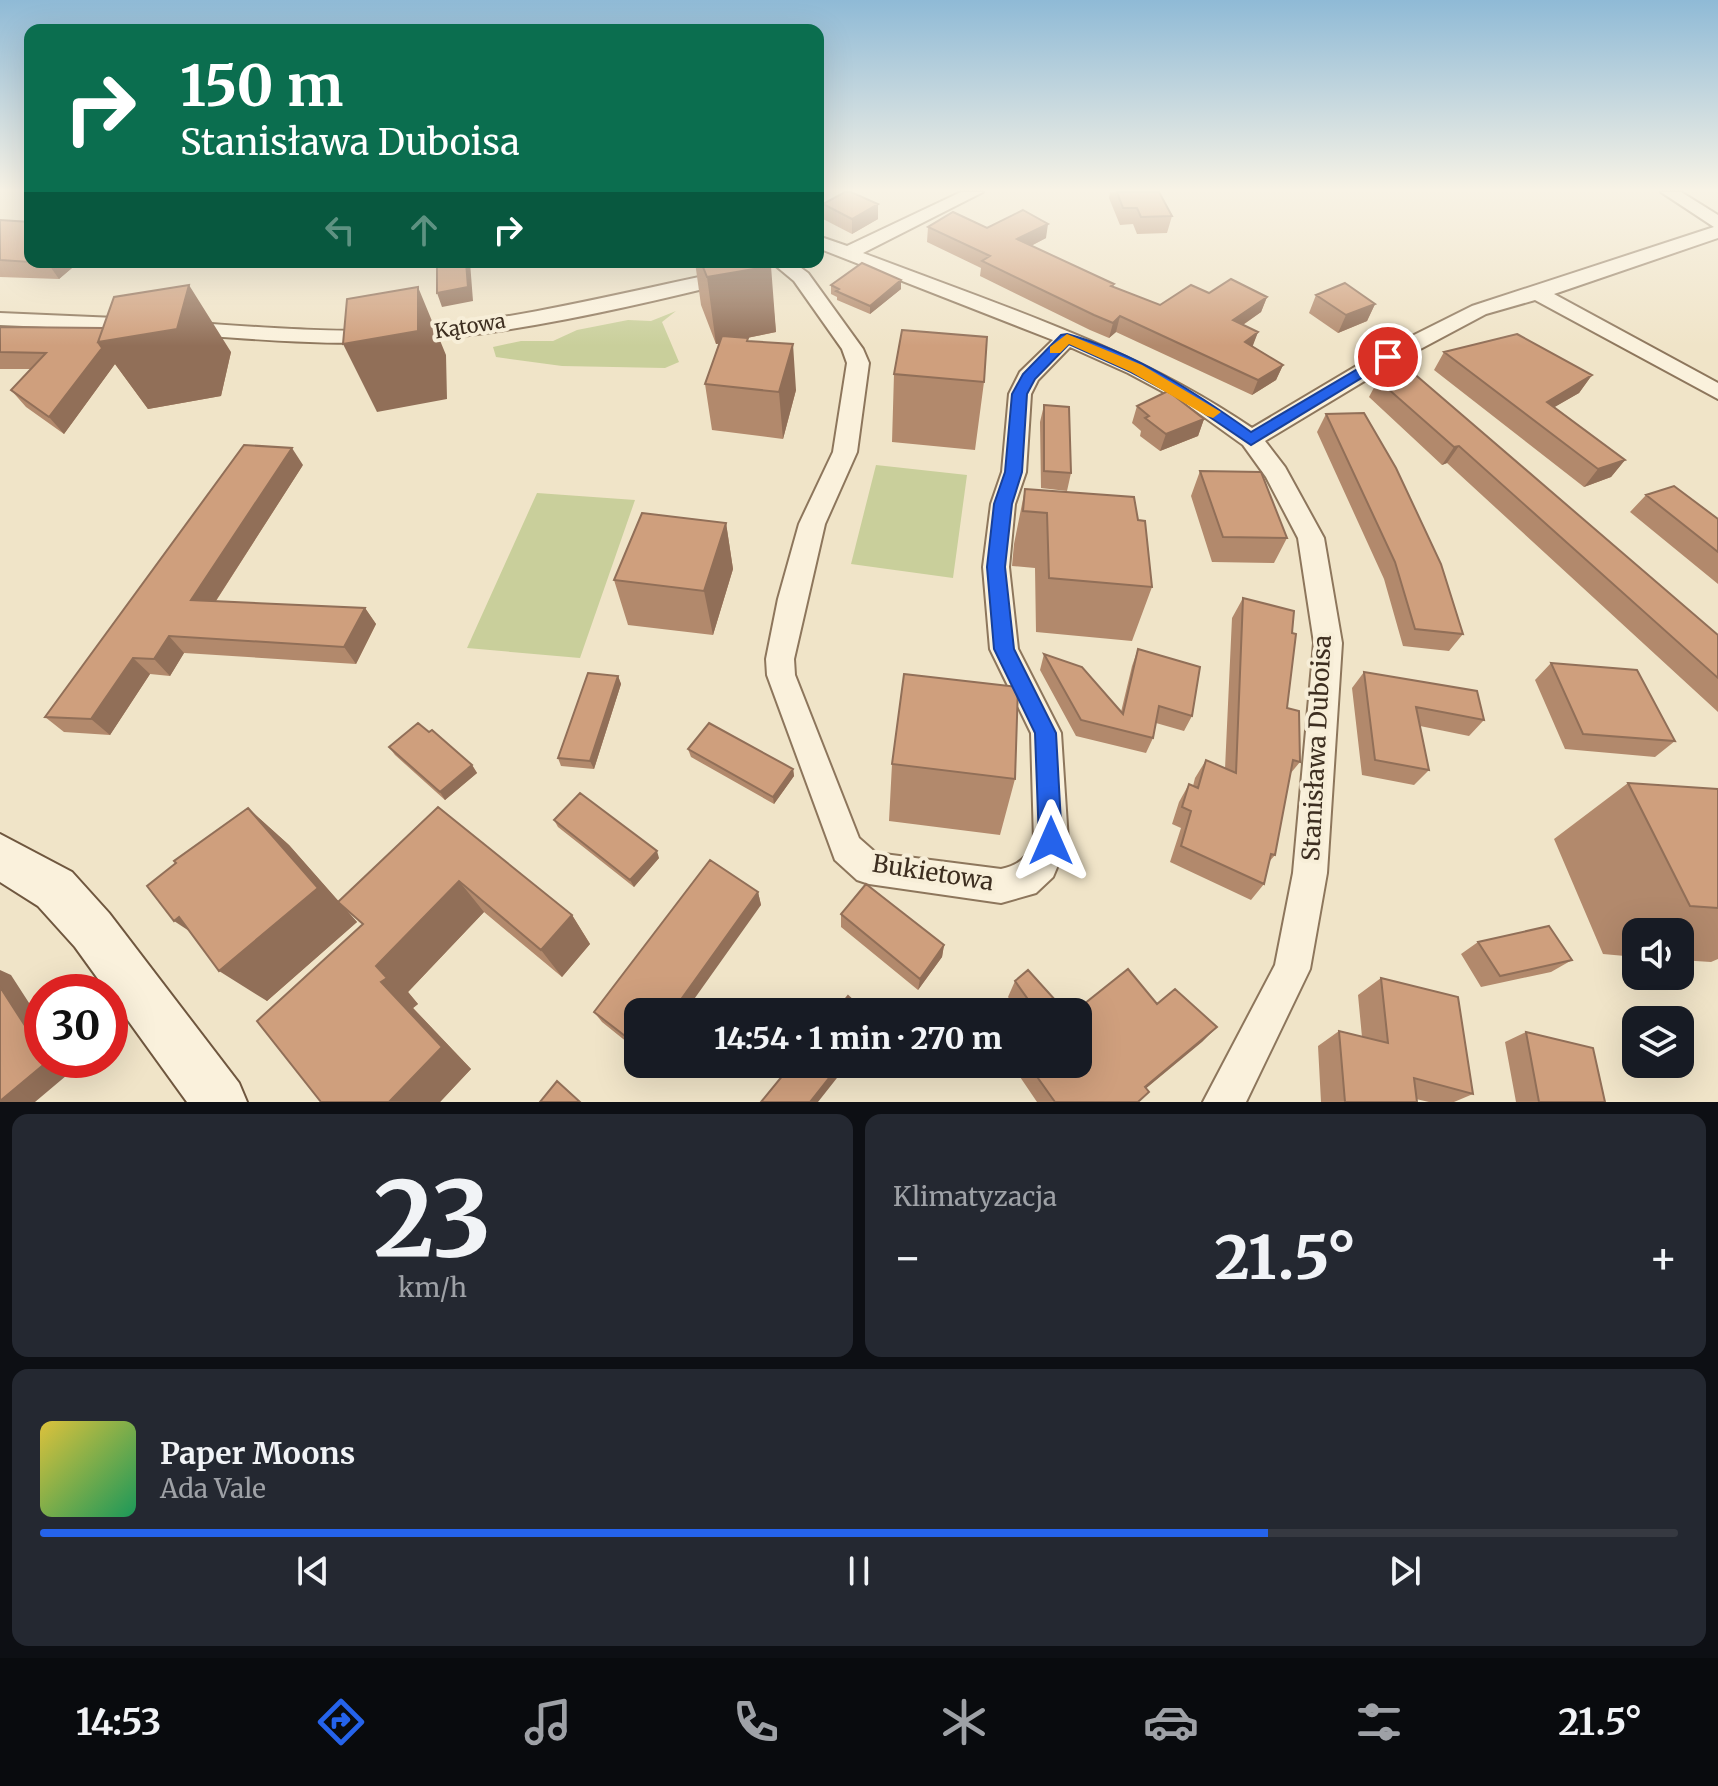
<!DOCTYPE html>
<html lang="pl">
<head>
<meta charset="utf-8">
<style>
	body { margin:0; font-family:Merriweather,serif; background:#242831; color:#f1f3f6; height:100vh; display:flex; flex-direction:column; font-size:30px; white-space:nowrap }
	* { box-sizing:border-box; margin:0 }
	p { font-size:26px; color:#9ea1a6 }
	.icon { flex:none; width:44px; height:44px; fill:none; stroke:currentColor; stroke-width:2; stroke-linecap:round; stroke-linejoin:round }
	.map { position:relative; height:1102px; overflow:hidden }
	.side { display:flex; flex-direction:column; gap:12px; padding:12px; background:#0d0f14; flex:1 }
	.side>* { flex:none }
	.hud { position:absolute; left:24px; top:24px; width:800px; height:244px; border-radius:16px; box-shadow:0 8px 32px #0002; background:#0b6e4f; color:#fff; overflow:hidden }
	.buttons { position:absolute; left:1622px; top:918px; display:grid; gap:16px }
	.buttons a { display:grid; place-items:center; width:72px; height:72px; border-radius:16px; background:#171b24; box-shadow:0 8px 32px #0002; font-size:40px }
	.speed { position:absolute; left:24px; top:974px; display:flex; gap:16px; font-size:40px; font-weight:700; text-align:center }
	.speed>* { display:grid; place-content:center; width:104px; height:104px; border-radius:50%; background:#171b24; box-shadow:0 8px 32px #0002; line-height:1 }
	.speed .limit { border:12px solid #d22; background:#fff; color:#111 }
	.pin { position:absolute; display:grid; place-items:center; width:68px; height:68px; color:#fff; margin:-34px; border:4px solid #fff; border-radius:50%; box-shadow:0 2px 8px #0007 }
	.me { position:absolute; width:88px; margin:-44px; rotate:0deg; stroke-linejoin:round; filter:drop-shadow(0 0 6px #0008) }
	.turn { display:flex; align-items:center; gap:28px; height:168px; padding:0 24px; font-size:36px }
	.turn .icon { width:104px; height:104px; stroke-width:2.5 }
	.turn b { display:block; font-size:56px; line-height:68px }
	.lanes { display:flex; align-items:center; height:76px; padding:0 24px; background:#0003; justify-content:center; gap:40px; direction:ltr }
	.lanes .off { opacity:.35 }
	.big { font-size:60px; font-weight:800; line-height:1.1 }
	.side .tile { flex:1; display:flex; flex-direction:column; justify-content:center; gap:12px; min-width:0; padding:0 28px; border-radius:16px; background:#242831 }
	.side .dial { align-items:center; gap:0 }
	.dial b { font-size:104px; line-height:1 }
	.song { display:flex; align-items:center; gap:24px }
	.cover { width:96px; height:96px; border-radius:12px; background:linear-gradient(135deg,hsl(50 70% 55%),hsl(150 70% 35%)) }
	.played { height:8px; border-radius:4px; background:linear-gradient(90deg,#2563eb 75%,#363941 75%) }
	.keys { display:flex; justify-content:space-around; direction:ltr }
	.heat { display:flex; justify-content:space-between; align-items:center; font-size:44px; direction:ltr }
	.side .tiles { flex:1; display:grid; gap:12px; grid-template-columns:1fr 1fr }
	.tile:last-child { grid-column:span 2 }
	.trip { position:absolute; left:624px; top:998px; width:468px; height:80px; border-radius:16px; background:#171b24; box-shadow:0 8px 32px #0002; font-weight:800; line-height:80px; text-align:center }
	.menu { display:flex; height:128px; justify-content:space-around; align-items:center; background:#090b0e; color:#9ea1a6 }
	.menu .icon { width:56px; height:56px }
	.menu .active { color:#2563eb }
	.menu b { font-size:36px; color:#f1f3f6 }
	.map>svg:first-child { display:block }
	.green { fill:#c9cf9b }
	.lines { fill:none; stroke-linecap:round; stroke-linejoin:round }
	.street-casing { stroke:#8d765c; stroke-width:4 }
	.secondary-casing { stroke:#6f573f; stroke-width:4 }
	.street { fill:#faf1dc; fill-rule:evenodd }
	.secondary { fill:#faf1dc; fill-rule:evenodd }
	.wall { fill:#b2896c }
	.shaded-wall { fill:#916f58 }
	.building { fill:#cf9f7d; stroke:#916f58; stroke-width:2 }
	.route { fill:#2563eb; stroke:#184099; stroke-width:2 }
	.slow { fill:#f59e0b }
	.labels { text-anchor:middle; stroke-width:8; stroke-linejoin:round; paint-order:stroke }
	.far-street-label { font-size:20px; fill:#3d2e20; stroke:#f7eed8 }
	.street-label { font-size:24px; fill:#3d2e20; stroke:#f7eed8 }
</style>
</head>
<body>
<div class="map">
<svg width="1718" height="1102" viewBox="0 0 1718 1102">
	<rect width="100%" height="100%" fill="#f0e4c8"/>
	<path class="green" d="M676,311l-14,11 17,40 -14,6 -103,-2 -66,-9 -3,-10 28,-6h32l24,-11 51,-10 23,1z
		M876,465l91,10 -14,103 -102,-14z
		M537,493l98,7 -55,158 -113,-10z"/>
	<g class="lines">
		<defs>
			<path id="street" d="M961,192h22l-120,61c133,51 271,94 389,175l128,-76 92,-46 242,-79 -53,-35h20l37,23v23l-164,56 164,89v16l-183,-99 -49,14 -90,48 -131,79 20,26 39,71 18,105 -15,230 -17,96 -64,133h-43l72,-137 18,-92 21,-230 -16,-105 -32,-61 -23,-32 -57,-41 -58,-31 -58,-26 -32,33 -7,14 -5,78 -11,32 -6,63 9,82 43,84 7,108 -15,36 -17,16 -35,10 -132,-19 -12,-4 -22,-20 -68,-185 -1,-16 12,-60 21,-75 34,-72 14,-89 -5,-14 -48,-68 -18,-15 3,-4h14l15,11 55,76 6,14 -12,89 -32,72 -31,135 1,16 64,163 17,15 125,16c18,-4 26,-11 33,-28l-3,-108 -41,-84 -7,-82 8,-63 11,-32 7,-78 11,-22 33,-32 -235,-92v-12l29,10z
				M733,270l7,2 3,4 -3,4c-109,27 -238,57 -350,62 -69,3 -139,-3 -208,-8l-10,-6 10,-6c79,5 159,13 238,6 106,-10 209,-37 313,-58z
				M0,313l139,6 10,6 -10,6 -139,-6z"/>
			<path id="secondary" d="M0,834l72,38 37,41 130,170 8,19h-60l-112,-155 -37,-41 -38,-24z"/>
		</defs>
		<use href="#street" class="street-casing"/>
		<use href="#secondary" class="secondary-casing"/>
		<use href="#street" class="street"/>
		<use href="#secondary" class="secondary"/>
	</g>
	<path class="wall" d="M1110,192h49l13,24 -5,17 -30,1 -4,-10 -13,1 -11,-27z
		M823,204l55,15 -26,15 -29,-15z
		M0,220l79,42 -20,17 -59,-2z
		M928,227l59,1 59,10 -15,8 83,38 -1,3 47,18 49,-12 58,4 -6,15 -18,13 15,7 -6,14 31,19 -7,15 -24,15 -136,-63 -7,6 -19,-8 -110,-54 1,-8 -54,-26z
		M695,262h74l7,70 -29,6 1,3 48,49 -13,49 -71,-9 -7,-46 14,-40h-3l-15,-39z
		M901,280v9l-31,25 -33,-14v-3l-6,-3v-9z
		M1316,295l59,9 -8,17 -29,12 -29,-20z
		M0,327l231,25 -10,44 -73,13 -33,-45 -51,70 -38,-27 -15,-17 20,-21h-31z
		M1444,352l148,23 -13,18 -25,14 71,53 -14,17 -27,10 -150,-117z
		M894,374l90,8 -9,68 -83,-8z
		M1378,380l340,255v77l-271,-249 -5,2 -73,-68z
		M1044,405l27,68 -4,18 -26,-3 -1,-66z
		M1137,406l67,13 -6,17 -38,15 -20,-15 1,-5 -9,-8z
		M1326,414l137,220 -14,17 -46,-5 -19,-67 -67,-147z
		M303,465l-87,136 149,7 11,16 -20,40 -172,-11 -14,23 -20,-2 -40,61 -46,-3 -19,-15z
		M1200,471l87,67 -13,25 -62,-1 -21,-66z
		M1025,489l113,31 14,67 -20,54 -96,-9 -1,-64 -23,-2 2,-22z
		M1646,495l72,24v65l-88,-72z
		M726,523l7,46 -20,66 -85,-10 -14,-45z
		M1243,598l44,110 13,54 -10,12 -15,81 -6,7 -5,22 -13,16 -81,-38 11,-34 -9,-4 7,-22 10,-18 4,2 2,-8 11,-18 19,9 7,-151z
		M1138,649l54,67 -8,15 -28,-8 -3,15 -7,15 -70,-17 -36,-66 4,-16 77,58 11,-46z
		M1551,663l124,78 -20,16 -90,-8 -30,-69z
		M1364,672l120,48 -15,16 -49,-10 9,44 -15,15 -52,-10 -10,-87z
		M618,676l3,8 -27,85 -33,-3 -3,-8z
		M389,747l83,18 5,8 -32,27 -50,-45z
		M688,749l105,20 1,7 -20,28 -83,-47z
		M892,764l123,15 -15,56 -111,-14z
		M1628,783l90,6v170l-7,3 -31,-2v-28h-44v25l-33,-3 -49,-115z
		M438,807l134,108 18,29 -28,33 -78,-65 -76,80 10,12 -5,4 58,61 -31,33 -77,-178 -21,-19 15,17 -90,79 -78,-70 59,-123 41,37 50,57z
		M554,820l105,38 -25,29 -76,-60z
		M758,892l3,13 -123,107v39l-36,-29 -8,-10z
		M841,914l103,31 -2,12 -24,33 -77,-63z
		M1478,942l94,18 -21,12 -70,15 -20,-33z
		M1381,978l92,116 -19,8h-25l-13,-3 1,3h-96l-3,-56 21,-15 23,6 -4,-42z
		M1015,981l51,31h-48l-10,-15z
		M1157,1004l60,23 -71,61 -8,14h-101l-23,-34 1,-4h63z
		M1526,1032l79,70h-89l-11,-60z"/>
	<path class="shaded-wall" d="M878,204v15l-26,15v-15z
		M1048,224l-2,14 -31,16 2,-15z
		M47,262h32l-20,17z
		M466,262h4l3,39 -31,6 -5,-14z
		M771,266l5,66 -60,12 -9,-67z
		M901,280v9l-31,25v-8z
		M189,285l42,67 -10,44 -73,13 -33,-45 -51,70 -15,-17 49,-75z
		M418,287l28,68 1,44 -70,13 -34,-68z
		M1267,297l-6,15 -33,23 5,-15z
		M1375,304l-8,17 -29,12 8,-18z
		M1120,316l-4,16 -7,6 4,-15z
		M1258,332l-6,16 -7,-6z
		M793,344l3,46 -13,49 -4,-47z
		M1283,365l-7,15 -24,15 6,-15z
		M1592,375l-13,18 -45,26 13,-17z
		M1204,419l-6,17 -38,15 6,-17z
		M1459,446l-12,17 -5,2 12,-18z
		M292,448l11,17 -97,151 -15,-16z
		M1625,460l-14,17 -27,10 14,-18z
		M726,523l7,46 -20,66 -9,-44z
		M365,608l11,16 -20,40 -12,-17z
		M169,636l15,17 -14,23 -16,-17z
		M133,658l17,16 -40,61 -19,-16z
		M618,676l3,8 -27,85 -4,-8z
		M472,765l5,8 -32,27 -5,-8z
		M793,769l1,7 -20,28 -1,-7z
		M248,808l41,37 68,77 -90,79 -48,-30z
		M657,851l2,7 -25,29 -4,-7z
		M459,881l25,31 -76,80 10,12 -5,4 58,61 -31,33h-51l-8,-120 -5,-16z
		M758,892l3,13 -76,107h-13z
		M572,915l18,29 -28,33 -21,-27z
		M179,917l45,37 -50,-33z
		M944,945l-2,12 -24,33 2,-11z
		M0,970l11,5 31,48v29l-42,-65z
		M1217,1027l-15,15 -70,58 13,-13z
		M47,1060h19l7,10 -38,32h-35v-1z
		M840,1064h8l-30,38h-8z"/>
	<path class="building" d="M845,192h6l27,12 -26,15 -29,-15z
		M1117,192h42l13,24 -31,1 -4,-9h-14z
		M1023,210l25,14 -31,15 97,45 -3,2 49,19 31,-20 18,8 22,-14 36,18 -34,23 25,12 -13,10 38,23 -25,15 -138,-64 -7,7 -19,-8 -112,-54 8,-5 -62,-29 25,-15 34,16z
		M0,220l30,2v40l-30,-2z
		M437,262h29l2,25 -31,6z
		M701,262h68l2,4 -64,11z
		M862,263l39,17 -31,26 -34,-15 3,-2 -8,-4z
		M1345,283l30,21 -29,11 -30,-20z
		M189,285l-12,44 -79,13 16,-45z
		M418,287v44l-75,13 4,-45z
		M0,327l103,1 -5,14 4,6 -53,69 -38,-27 35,-37 -46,-1z
		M902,330l85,7 -3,45 -90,-8z
		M1517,334l75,41 -45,27 78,58 -27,9 -154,-117z
		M722,336l26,2 -1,3 46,3 -14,48 -74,-8z
		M1411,371l307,264v43l-259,-232 -5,1 -76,-67z
		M1168,391l36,28 -38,15 -21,-16 4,-2 -12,-10z
		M1044,405l25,2 2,66 -27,-2z
		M1364,413l32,55 45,96 22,70 -48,-5 -20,-67 -69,-148z
		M244,445l48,3 -101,152 174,8 -21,39 -175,-11 -15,23 -21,-1 -42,61 -46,-2z
		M1200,471l61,1 26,66 -64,-1z
		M1674,486l44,33v33l-72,-57z
		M1025,489l109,8 4,23 7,1 7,66 -103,-9 -2,-65 -24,-2z
		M642,513l84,10 -22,68 -90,-11z
		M1243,598l51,13 -2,22 4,1 -9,74 12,3 1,51 -7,-2 -18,95 -4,-1 -7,30 -83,-38 10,-35 -9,-4 7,-23 9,4 8,-28 30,13z
		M1138,649l62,18 -8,49 -33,-10 -6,32 -72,-18 -37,-66 38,13 41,47z
		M1551,663l86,7 38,71 -92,-7z
		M1364,672l113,19 7,29 -68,-13 13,63 -54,-10z
		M588,673l30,3 -28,85 -32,-3z
		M904,674l114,13 -3,92 -123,-15z
		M418,723l11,9 3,-2 40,35 -32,27 -51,-45z
		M709,723l84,46 -20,28 -85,-48z
		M1628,783l90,6v119l-28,-2z
		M580,793l77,58 -27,29 -76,-60z
		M438,807l134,108 -31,35 -82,-69 -83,85 11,12 -6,4 61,65 -53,55h-68l-64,-81 106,-97 -25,-22z
		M248,808l70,80 -99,83 -40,-54 -5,4 -27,-35 29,-23 -2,-2z
		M710,860l48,32 -86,120h-34v34l-44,-34z
		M866,884l78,61 -24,34 -79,-65z
		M1549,926l23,34 -72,16 -22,-34z
		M1128,969l29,35 18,-15 42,38 -72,60 4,5 -11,10h-83l-27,-38h50v-52h-4z
		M1028,970l38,42h-29l-22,-31z
		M1381,978l77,19 15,97 -59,-16 3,24h-72l-6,-71 49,12z
		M0,987l42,65v8l6,1 -48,40z
		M848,996l17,16h-30z
		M1526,1032l67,16 12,54h-66z
		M792,1064h48l-30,38h-49z
		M557,1081l23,21h-40z"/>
	<linearGradient id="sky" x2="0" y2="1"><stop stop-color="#8fbad6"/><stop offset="0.55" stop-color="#f8f3e6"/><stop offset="1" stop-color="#f8f3e6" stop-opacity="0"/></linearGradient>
	<rect width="1718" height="346" fill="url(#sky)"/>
	<path class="route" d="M1067,334c66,18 128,58 184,98l132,-78h10l3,3 -145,88 -62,-42 -58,-31 -62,-28 -34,35 -8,15 -5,78 -10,32 -7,63 9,82 42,84 6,108 -3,8 -8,3 -8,-3 -4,-8 -4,-108 -41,-84 -7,-82 7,-63 11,-32 7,-78 11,-20 38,-39z"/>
	<path class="slow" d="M1067,334l75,31 79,47 -8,6 -6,-2 -76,-44 -62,-28 -9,9h-10v-6z"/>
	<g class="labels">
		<g class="far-street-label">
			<text transform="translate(470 326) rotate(-9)" y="7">Kątowa</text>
		</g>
		<g class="street-label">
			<text transform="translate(1317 748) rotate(-87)" y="8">Stanisława Duboisa</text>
			<text transform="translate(933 873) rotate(9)" y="8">Bukietowa</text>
		</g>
	</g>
</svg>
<div class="buttons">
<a><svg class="icon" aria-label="sound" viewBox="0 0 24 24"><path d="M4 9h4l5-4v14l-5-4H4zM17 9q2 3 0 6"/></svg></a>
<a><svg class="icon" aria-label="layers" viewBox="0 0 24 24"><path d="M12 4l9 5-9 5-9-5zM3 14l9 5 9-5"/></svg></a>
</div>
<div class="speed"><div class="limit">30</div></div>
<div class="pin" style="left:1388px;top:357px;background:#d93025"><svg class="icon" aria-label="arrive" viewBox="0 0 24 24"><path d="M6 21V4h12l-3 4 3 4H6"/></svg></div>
<svg class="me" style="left:1051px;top:841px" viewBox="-20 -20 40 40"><path d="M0-17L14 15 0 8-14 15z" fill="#2563eb" stroke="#fff" stroke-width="4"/></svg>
<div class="trip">14:54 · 1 min · 270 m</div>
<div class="hud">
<div class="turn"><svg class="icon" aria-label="right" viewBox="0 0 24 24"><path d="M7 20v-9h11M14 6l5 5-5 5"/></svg><div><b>150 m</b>Stanisława Duboisa</div></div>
<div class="lanes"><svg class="icon off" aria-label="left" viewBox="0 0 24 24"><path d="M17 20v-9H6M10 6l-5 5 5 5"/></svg><svg class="icon off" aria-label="ahead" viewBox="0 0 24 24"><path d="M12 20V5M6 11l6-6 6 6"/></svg><svg class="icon" aria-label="right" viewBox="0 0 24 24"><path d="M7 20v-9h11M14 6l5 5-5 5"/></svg></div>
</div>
</div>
<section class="side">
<div class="tiles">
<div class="tile dial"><b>23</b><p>km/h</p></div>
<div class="tile"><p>Klimatyzacja</p>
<div class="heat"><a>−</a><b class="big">21.5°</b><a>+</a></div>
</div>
<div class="tile">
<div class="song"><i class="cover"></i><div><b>Paper Moons</b><p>Ada Vale</p></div></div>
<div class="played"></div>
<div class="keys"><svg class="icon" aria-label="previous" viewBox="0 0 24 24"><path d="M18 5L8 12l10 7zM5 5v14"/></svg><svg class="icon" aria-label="pause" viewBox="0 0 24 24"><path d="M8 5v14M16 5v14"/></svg><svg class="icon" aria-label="next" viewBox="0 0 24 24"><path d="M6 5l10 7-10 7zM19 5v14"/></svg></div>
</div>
</div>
</section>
<nav class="menu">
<b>14:53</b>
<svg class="icon active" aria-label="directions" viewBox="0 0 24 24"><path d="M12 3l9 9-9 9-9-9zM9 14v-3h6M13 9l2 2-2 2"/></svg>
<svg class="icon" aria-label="music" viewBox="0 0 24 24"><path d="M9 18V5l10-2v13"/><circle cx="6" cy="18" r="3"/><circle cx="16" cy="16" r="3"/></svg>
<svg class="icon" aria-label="phone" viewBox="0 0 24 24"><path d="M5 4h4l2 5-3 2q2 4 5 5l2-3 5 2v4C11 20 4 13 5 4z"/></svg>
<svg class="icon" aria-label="climate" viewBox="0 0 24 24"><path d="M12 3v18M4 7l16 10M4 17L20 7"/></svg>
<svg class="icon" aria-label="car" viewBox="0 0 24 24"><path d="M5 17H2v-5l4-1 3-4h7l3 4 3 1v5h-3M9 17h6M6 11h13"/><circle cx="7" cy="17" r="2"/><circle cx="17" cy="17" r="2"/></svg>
<svg class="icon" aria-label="filters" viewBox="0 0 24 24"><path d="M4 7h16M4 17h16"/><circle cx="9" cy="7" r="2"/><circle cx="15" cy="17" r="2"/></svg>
<b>21.5°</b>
</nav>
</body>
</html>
